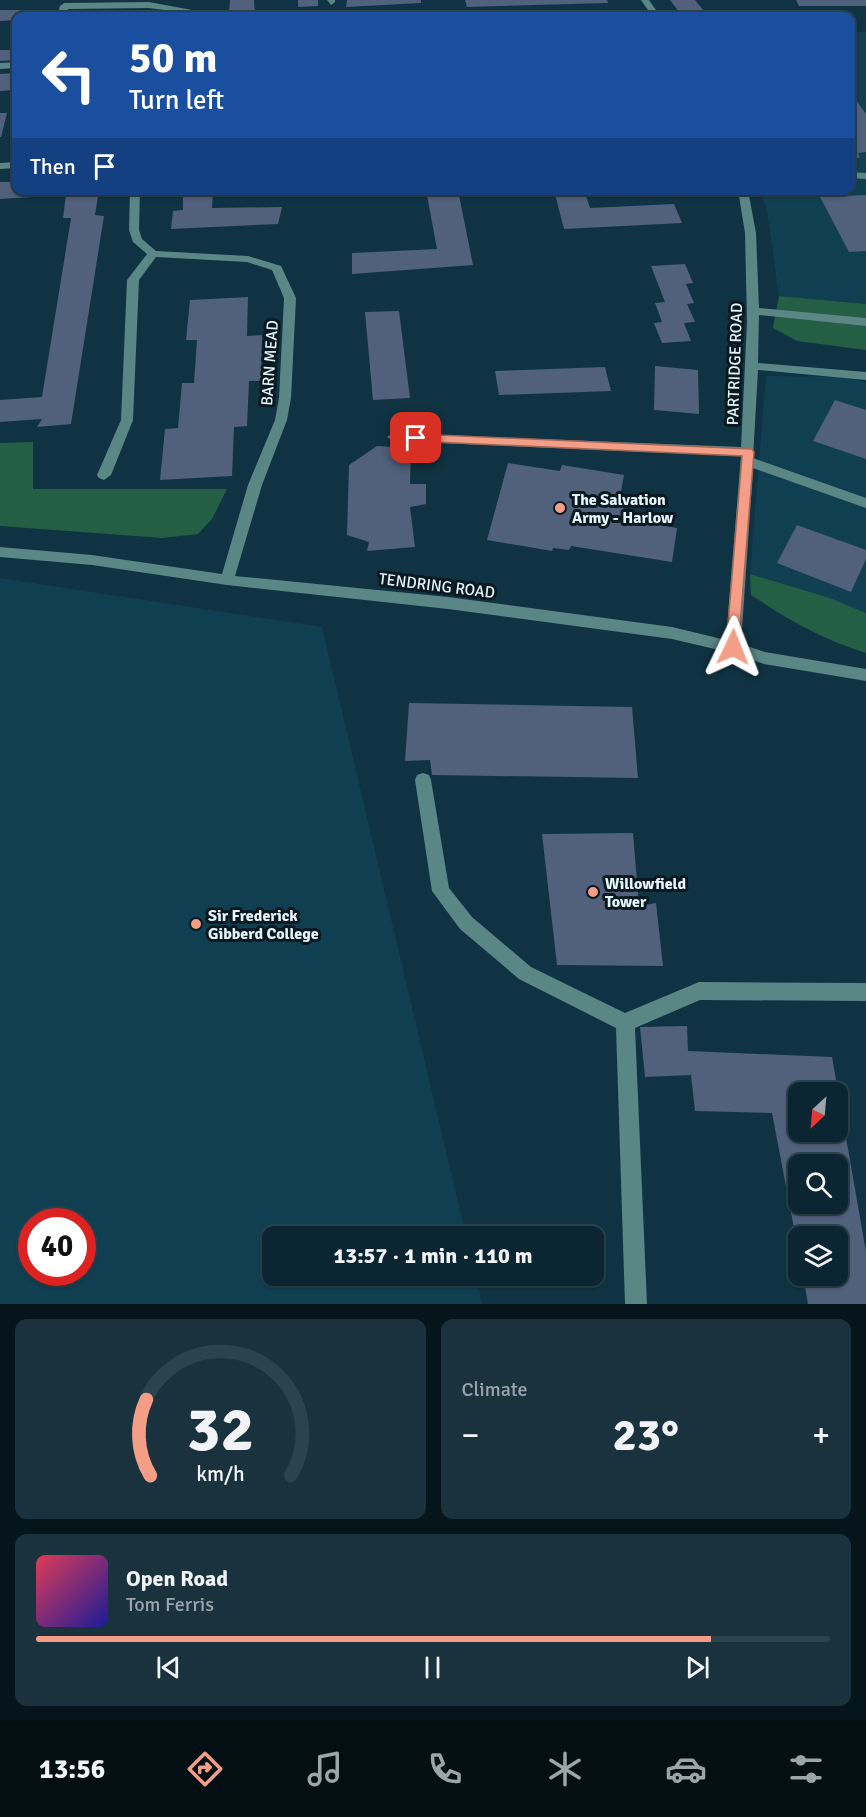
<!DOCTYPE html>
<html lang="en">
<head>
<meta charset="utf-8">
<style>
	body { margin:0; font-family:Signika,sans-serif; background:#19323e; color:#f1f3f6; height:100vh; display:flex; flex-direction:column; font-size:22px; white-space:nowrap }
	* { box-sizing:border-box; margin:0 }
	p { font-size:20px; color:#9aa5ac }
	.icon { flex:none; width:33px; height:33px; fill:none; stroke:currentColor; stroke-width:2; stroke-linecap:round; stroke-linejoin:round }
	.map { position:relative; height:1304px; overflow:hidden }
	.drawer { display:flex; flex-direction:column; gap:15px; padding:15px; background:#06151c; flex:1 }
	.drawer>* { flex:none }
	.guide { position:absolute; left:12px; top:12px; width:843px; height:183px; border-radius:12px; box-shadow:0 2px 4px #0004,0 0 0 2px #2b434d; background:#1a4fa0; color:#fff; overflow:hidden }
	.needle { width:39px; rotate:206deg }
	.buttons { position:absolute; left:788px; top:1082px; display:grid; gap:12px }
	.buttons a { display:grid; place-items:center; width:60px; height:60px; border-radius:12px; background:#0b2632; box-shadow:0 2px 4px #0004,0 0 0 2px #2b434d; font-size:30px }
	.speed { position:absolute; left:18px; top:1208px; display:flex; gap:12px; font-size:30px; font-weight:700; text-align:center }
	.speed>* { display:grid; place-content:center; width:78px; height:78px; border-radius:50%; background:#0b2632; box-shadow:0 2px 4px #0004,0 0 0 2px #2b434d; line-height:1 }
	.speed .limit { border:9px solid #d22; background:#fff; color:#111 }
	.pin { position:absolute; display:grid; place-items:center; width:51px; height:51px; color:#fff; margin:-26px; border-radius:12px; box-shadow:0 3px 9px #0006 }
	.me { position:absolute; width:66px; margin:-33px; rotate:2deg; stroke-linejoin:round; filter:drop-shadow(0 0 4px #0008) }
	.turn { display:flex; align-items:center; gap:21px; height:126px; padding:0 18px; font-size:27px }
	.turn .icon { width:78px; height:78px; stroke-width:2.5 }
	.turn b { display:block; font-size:42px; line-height:51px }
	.then { display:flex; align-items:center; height:57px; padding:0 18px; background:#0003; gap:12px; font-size:22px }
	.big { font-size:45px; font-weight:700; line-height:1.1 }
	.drawer .widget { flex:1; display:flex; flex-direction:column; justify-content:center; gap:9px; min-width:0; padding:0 21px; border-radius:12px; background:#19323e }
	.drawer .dial { align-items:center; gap:0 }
	.dial svg { height:156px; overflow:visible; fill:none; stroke:#2b434d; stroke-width:7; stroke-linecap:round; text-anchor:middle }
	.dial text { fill:#f1f3f6; stroke:none }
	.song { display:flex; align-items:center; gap:18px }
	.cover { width:72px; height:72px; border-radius:9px; background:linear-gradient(135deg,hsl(350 70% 55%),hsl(240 70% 35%)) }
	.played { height:6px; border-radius:3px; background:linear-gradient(90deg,#f49e87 85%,#2b434d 85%) }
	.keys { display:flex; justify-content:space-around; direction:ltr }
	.heat { display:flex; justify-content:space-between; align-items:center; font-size:33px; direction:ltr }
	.drawer .tiles { flex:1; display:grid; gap:15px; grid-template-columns:1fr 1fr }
	.widget:last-child { grid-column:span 2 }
	.trip { position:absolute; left:262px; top:1226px; width:342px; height:60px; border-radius:12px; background:#0b2632; box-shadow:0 2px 4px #0004,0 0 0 2px #2b434d; font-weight:700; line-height:60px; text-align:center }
	.dock { display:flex; height:96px; justify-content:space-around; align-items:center; background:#040f14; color:#9aa5ac }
	.dock .icon { width:42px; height:42px }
	.dock .selected { color:#f49e87 }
	.dock b { font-size:27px; color:#f1f3f6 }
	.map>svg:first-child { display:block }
	.built { fill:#103f52; fill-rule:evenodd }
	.green { fill:#245e45 }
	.building { fill:#51607b; fill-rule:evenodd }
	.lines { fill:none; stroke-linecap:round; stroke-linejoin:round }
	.minor { fill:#5b8686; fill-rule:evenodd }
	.route { fill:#f49e87; stroke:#9f6758; stroke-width:1.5 }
	.poi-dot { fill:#f49e87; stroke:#0a191f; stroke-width:2 }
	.labels { text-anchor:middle; stroke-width:6; stroke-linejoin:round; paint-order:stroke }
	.street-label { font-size:16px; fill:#e7f6fe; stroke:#0a191f }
	.poi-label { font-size:16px; font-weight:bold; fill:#e7f6fe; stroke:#0a191f; text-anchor:start }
</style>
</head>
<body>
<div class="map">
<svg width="866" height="1304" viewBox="0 0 866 1304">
	<rect width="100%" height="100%" fill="#0f3342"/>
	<path class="built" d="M851,32h15v272l-87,-8 -12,-86 -7,-19 90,-1z
		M766,376l81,1 19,6v230l-36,-15 -80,-24z
		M0,578l322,49 144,609h-193v39h202l7,29h-482zM32,1221h50v51h-50z"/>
	<path class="green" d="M779,296l87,8v46l-69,-9 -24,-13z
		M33,442v47h194l-15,30 -14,15 -36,4 -162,-12v-83z
		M750,574l80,24 36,15v40c-42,-13 -78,-33 -115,-58z"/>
	<path class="building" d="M230,0h24l1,14h-7v2h-26v-3h7z
		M298,0h20v6l-20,1z
		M347,0h74v3l-75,4z
		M465,0h142l1,3 -141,4z
		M670,0h25l13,16h-26z
		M796,0h70v6h-67z
		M0,10h21l-5,10 -16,1z
		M0,50h16v10l-16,1z
		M16,73v17l-16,1v-17z
		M850,92l16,22v38l-8,1 2,5 -10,-1z
		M0,113h7l-6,24h-1z
		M0,182h16v8h83l-4,25 9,1 -33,208 -34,3 5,-8 -42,3v-22l42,-3 29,-179h-8l3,-23 -66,4z
		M183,190h30l-1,18 70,-1 -4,17 -107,5 2,-18 10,-1z
		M289,190h80v2l-80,5z
		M426,190h32l15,75 -121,9v-21l85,-4z
		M554,190h30l6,18 84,-4 8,19 -118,6z
		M866,195v56l-17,1 -29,-55z
		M685,264l8,19 -7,1 8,19 -7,1 8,18 -11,1 7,18 -29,2 -8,-20 8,-1 -7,-19 10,-1 -14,-36z
		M248,297l-1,39 15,-1 -1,46h-12l-2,45 -13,1 -2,49 -72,4 5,-51 13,-1 4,-45h12l3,-43h-11l4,-40z
		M399,311l11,87 -37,2 -8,-88z
		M655,366l43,4 1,44 -45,-4z
		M605,367l6,24 -112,4 -4,-24z
		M835,400l31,10v49l-53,-18z
		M377,446l34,2 -1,36h16v20l-16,3 5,40 -48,4 2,-9 -22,-7 2,-70z
		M508,463l52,8 2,-6 62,10 -4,22 5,1 -3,21 55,9 -5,34 -101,-16 -2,4 -16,-2 -1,3 -65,-11z
		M797,525l69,25v9l-15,33 -74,-29z
		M409,703l223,4 6,71 -206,-3 -2,-15 -25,1z
		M633,833l6,73 17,-3 7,63 -106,-1 -15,-131z
		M687,1026l1,25 144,6 34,195v52h-58l-5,-29h34v-39h-39l-1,8 -25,-131 -77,-2 -4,-36 -46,2 -5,-50zM798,1092h39v39h-39zM798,1164h39v39h-39z"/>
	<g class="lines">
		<path class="minor" d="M327,0h8v2l-4,3z
			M641,0h8l11,16h-8z
			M149,2l43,8 -4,3 -39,-5 -81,1 -3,7h-8l3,-10 4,-3z
			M16,62v6l-16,1v-6z
			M16,162v6l-16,1v-6z
			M850,172l16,1v6l-16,-1z
			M130,190h10l-1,40 3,9 14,12 92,5 33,10 15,32 -5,100 -4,22 -25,65 -27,91 213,21 224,30 54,13 15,-184 -348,-15 -6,-4 6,-4 348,14 6,-125 -2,-89 -7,-43h10l8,43 3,75 107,10v8l-107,-11 -1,48 108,9v8l-108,-10 -5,88 113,40v10l-113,-40 -12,176 24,8 101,17v12l-102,-17 -32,-11 -60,-14 -224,-30 -221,-24 -135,-20 -92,-8v-10l92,8 130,19 26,-89 27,-65 4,-22 5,-100 -12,-28 -25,-8 -91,-5 -17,23 -6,140 -22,55 -7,5 -5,-2 -2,-3 24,-55 6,-140 20,-26 -14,-12 -4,-12z
			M423,773l6,2 2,5 18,108 23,29 59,50 94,46 74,-31 167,1v18l-166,-1 -65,28 12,276h-22l-9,-276 -97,-49 -59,-50 -28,-38 -17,-111 2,-5z"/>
	</g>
	<path class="route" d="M416,434l336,15 2,3 -16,199 -5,1 -7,-5 16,-191 -330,-15 -2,-3z"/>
	<g class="poi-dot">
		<circle cx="560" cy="508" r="6"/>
		<circle cx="593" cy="892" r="6"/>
		<circle cx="196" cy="924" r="6"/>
	</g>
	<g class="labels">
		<g class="street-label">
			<text transform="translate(269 363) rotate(-86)" y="6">BARN MEAD</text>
			<text transform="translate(734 364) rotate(-88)" y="6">PARTRIDGE ROAD</text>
			<text transform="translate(437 585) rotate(7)" y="6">TENDRING ROAD</text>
		</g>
		<g class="poi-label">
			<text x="572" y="505">The Salvation<tspan x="572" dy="18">Army - Harlow</tspan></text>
			<text x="605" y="889">Willowfield<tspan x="605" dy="18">Tower</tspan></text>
			<text x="208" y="921">Sir Frederick<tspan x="208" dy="18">Gibberd College</tspan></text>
		</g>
	</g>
</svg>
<div class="buttons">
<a><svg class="needle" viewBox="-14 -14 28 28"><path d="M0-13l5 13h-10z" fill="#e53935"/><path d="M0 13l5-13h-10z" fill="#9aa5ac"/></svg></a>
<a><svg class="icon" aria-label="search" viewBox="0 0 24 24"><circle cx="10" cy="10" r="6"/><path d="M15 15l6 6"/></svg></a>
<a><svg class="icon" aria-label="layers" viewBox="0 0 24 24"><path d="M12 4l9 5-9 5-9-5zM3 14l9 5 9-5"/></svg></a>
</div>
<div class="speed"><div class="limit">40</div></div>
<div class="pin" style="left:416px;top:438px;background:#d93025"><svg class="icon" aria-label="arrive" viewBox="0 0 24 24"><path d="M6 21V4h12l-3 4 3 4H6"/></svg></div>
<svg class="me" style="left:733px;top:647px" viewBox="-20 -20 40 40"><path d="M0-17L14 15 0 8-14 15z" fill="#f49e87" stroke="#fff" stroke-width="4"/></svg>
<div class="trip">13:57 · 1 min · 110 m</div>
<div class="guide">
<div class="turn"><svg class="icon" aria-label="left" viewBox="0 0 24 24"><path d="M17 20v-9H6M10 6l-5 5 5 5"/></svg><div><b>50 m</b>Turn left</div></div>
<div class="then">Then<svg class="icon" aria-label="arrive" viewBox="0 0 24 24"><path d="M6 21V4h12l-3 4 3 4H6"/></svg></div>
</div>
</div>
<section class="drawer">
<div class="tiles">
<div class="widget dial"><svg viewBox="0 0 100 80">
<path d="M14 69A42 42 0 1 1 86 69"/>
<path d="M14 69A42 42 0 0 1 12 30" stroke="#f49e87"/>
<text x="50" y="56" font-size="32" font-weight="700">32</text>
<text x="50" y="72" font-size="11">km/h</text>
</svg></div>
<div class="widget"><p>Climate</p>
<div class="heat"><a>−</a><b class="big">23°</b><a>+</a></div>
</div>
<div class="widget">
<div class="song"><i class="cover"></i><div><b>Open Road</b><p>Tom Ferris</p></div></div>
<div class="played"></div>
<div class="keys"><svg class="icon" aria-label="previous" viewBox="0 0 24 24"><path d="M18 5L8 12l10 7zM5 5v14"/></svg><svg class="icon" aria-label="pause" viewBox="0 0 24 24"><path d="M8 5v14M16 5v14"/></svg><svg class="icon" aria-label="next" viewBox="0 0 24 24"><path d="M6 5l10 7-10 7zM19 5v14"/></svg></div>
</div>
</div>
</section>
<nav class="dock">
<b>13:56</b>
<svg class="icon selected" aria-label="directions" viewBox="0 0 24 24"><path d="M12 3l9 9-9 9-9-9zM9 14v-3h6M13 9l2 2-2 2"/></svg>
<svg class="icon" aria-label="music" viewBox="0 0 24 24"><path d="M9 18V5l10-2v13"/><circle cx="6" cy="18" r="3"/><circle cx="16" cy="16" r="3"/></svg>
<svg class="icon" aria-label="phone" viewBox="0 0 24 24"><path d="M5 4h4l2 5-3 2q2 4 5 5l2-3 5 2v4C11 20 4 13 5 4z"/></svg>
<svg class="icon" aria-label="climate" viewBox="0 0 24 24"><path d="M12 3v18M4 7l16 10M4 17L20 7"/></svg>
<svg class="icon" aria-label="car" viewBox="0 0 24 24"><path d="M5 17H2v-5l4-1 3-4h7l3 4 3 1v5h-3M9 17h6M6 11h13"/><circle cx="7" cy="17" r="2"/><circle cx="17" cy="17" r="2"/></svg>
<svg class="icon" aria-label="filters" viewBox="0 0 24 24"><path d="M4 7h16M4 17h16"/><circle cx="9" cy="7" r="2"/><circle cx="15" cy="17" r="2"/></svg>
</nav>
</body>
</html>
